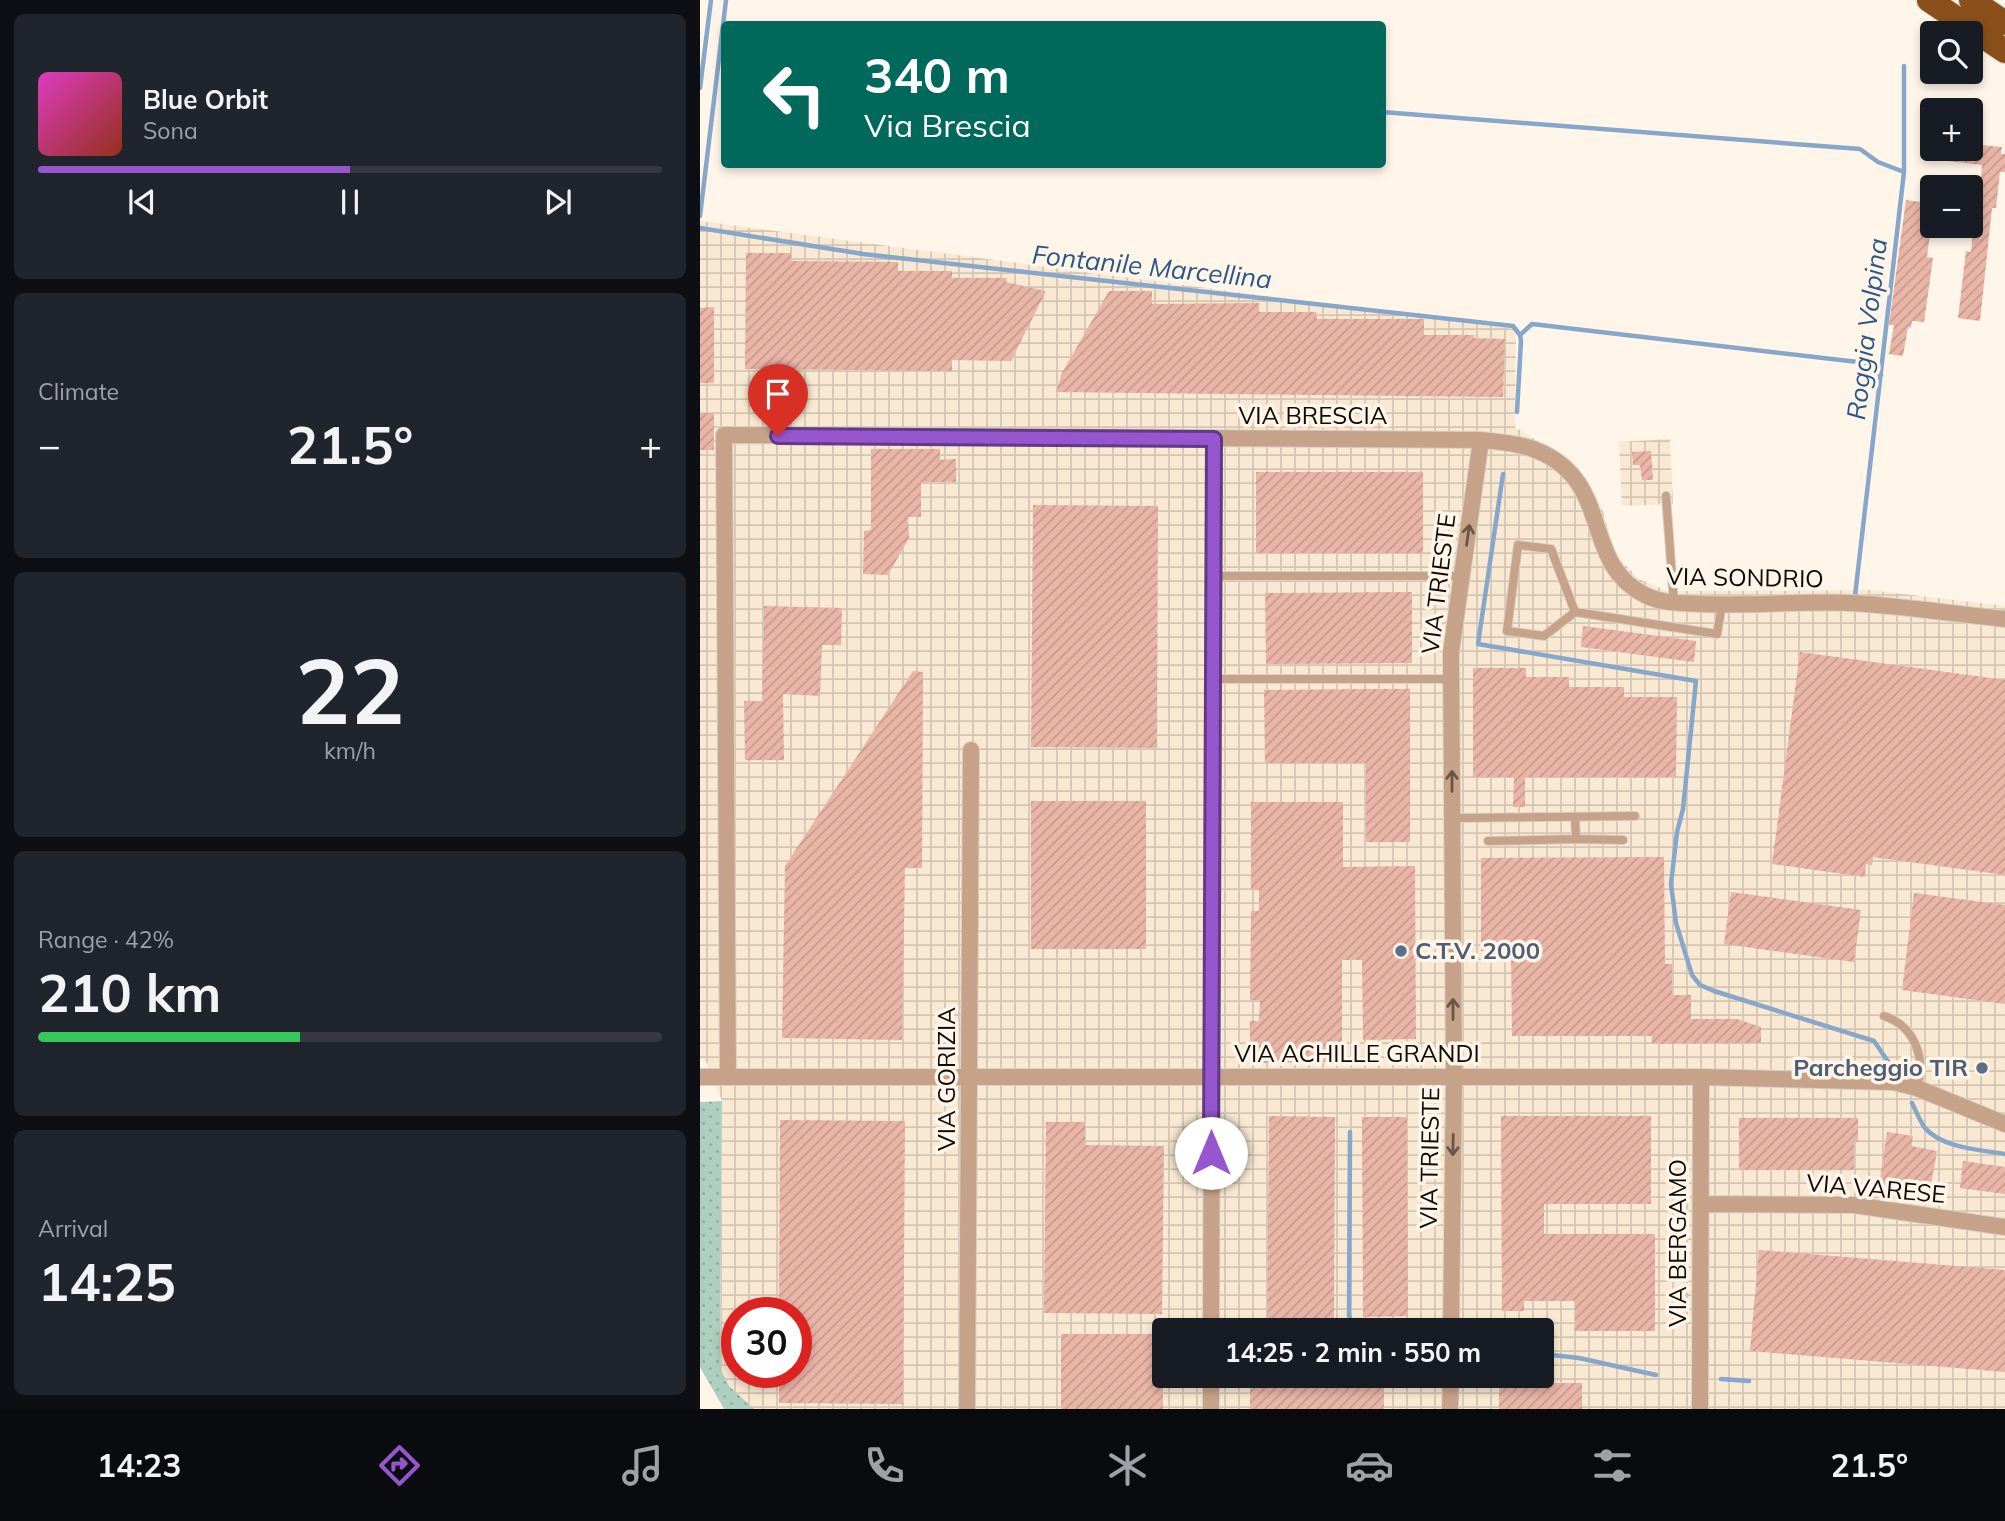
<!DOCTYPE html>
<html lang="en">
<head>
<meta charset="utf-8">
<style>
	body { margin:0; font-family:Mulish,sans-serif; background:#20242c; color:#f1f3f6; height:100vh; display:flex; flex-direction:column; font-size:26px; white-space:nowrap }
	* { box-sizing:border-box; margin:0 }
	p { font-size:23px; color:#9ea1a6 }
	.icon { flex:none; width:38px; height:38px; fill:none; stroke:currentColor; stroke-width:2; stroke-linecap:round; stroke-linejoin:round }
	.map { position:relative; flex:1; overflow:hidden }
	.sheet { display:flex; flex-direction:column; gap:14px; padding:14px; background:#0d0f14; width:700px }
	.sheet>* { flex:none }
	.guide { position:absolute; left:21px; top:21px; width:665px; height:147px; border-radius:7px; box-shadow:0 4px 10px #0003; background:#00695c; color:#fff; overflow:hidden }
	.controls { position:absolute; left:1220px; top:21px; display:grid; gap:14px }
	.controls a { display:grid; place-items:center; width:63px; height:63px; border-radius:7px; background:#171b24; box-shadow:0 4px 10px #0003; font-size:35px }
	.speed { position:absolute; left:21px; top:1297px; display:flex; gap:14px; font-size:35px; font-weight:700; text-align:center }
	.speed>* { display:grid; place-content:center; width:91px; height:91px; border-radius:50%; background:#171b24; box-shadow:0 4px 10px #0003; line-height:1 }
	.speed .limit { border:10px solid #d22; background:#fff; color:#111 }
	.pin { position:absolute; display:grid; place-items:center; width:60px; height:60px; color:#fff; margin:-72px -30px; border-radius:50% 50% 50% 0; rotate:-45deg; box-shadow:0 0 7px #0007 }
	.pin .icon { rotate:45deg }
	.me { position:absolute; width:77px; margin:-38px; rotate:0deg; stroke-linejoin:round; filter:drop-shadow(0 0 5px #0008) }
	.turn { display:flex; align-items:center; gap:24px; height:147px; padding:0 28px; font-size:32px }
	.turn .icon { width:91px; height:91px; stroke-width:2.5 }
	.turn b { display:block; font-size:49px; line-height:60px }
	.big { font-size:52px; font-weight:700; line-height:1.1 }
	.sheet .card { flex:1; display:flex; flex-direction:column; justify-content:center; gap:10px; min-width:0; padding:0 24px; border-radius:10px; background:#20242c }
	.sheet .dial { align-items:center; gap:0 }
	.dial b { font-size:91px; line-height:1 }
	.song { display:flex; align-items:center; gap:21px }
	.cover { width:84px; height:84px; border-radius:10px; background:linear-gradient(135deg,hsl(310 70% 55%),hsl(10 70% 35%)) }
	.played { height:7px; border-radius:4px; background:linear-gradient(90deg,#9657ce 50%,#363941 50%) }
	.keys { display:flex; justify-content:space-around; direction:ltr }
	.heat { display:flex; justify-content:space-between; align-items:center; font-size:38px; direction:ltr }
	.charge { height:10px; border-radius:5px; background:linear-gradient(90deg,#34c759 42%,#363941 0) }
	.trip { position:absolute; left:452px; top:1318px; width:402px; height:70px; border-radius:7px; background:#171b24; box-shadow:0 4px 10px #0003; font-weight:700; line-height:70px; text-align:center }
	.tabs { display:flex; height:112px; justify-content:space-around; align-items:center; background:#090b0e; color:#9ea1a6 }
	.tabs .icon { width:49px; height:49px }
	.tabs .selected { color:#9657ce }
	.tabs b { font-size:32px; color:#f1f3f6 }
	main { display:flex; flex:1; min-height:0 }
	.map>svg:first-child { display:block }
	.industrial { fill:url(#industrial-grid); fill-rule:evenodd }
	.grass { fill:url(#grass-dots) }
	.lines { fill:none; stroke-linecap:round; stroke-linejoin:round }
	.stream { stroke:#86a6ca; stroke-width:4.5 }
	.building { fill:url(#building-hatch) }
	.service-casing { stroke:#d8d0c5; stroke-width:10 }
	.minor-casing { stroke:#d8d0c5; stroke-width:18 }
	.trunk-casing { stroke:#d8d0c5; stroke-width:26 }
	.service { stroke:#c6a288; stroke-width:8 }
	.minor { stroke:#c6a288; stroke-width:16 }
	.trunk { stroke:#8a4f1a; stroke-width:24 }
	.oneway { stroke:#6a5647 }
	.route-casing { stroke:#623986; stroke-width:18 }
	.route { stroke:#9657ce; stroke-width:12 }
	.service-dot { fill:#5c6f8a; stroke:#fff5e9; stroke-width:2.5 }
	.labels { text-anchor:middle; stroke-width:7; stroke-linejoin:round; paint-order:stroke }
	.street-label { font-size:24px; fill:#0e0b06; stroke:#fff5e9 }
	.service-label { font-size:24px; font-weight:bold; fill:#4e5e75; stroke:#fff5e9; text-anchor:start }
	.water-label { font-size:26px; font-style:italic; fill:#295787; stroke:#fff5e9 }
</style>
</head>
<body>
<main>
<section class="sheet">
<div class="card">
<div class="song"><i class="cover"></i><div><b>Blue Orbit</b><p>Sona</p></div></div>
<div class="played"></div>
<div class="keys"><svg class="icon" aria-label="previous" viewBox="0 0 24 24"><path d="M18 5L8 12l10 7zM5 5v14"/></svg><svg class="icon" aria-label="pause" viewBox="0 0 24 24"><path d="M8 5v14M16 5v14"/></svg><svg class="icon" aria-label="next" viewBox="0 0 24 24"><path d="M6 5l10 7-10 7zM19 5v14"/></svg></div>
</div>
<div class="card"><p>Climate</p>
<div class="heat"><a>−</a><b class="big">21.5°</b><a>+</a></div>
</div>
<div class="card dial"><b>22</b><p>km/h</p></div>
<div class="card"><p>Range · 42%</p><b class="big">210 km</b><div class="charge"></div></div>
<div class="card"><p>Arrival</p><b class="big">14:25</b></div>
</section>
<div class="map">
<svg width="1305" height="1409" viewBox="0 0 1305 1409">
	<defs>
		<pattern id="industrial-grid" width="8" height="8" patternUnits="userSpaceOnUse" patternTransform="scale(1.75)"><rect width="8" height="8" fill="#f9e9d2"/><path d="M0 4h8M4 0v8" fill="none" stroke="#d4c6b3"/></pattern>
		<pattern id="grass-dots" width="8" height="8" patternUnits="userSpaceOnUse" patternTransform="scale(1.75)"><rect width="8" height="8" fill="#aecfbf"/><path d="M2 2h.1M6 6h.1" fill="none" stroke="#94b0a3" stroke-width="1.8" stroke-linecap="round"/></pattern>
		<pattern id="building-hatch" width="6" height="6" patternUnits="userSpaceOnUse" patternTransform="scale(1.75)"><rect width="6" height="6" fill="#e9b5a7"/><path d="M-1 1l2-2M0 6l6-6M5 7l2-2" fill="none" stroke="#c79a8e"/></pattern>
	</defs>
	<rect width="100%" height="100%" fill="#fff5e9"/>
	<path class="industrial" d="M0,221l816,108 -1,98 57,35 29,43 15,50 23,24 28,12 203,-1 135,16v803h-1251l-12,-8 -13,-15 -9,-17 2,-268 -16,-40 -6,-2zM37,1312h59v60h-59zM464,1330h378v46h-378z
		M970,439l3,65 -51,2 -3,-64z"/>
	<path class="grass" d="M22,1101l-2,267 9,18 25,23h-30l-24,-42v-265z"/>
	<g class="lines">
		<path class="stream" d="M0,88l11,-88
			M682,112l478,37 18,13 26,10
			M0,216l26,-216
			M0,228l163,26 650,72 7,9 1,6 -4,71
			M820,335l12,-11 326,38c9,1 14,9 23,13
			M803,474l-25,170 218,37 -13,128 -6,23 -6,52 5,39 16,52 8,10 14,6 160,50 15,22
			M1155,596l49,-424v-106
			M1212,1103c4,8 8,18 13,25 17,20 56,22 80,26
			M650,1132l-1,183 4,13 4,2
			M842,1354l37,4 77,17
			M1021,1379l28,2"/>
	</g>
	<path class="building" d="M1270,144l32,3 -1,7h4v18h-5l-4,36h-4l-12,113 -22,-3 8,-67 5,1 2,-23h4l5,-64 -35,-4 1,-12h22z
		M1206,200l22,3 -3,22 6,1 -4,31 6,1 -9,64 -12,-1 -1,7 -3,-1 -5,29 -14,-2 5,-29h-5z
		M46,253h45v8l107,1v9h54v7h55l-1,4 40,9 -35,70 -59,-1v11l-207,-2z
		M409,291h43v13l107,-1v9h57l1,7h107v16h50v3l31,1 -2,58 -447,-5 6,-19z
		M14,307v76h-14v-75z
		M0,413h14v37h-14z
		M171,449h69v11l16,-1v23h-35v35h-13l1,21 -21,37 -25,-1 1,-43 7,-1z
		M951,451l2,29h-11l-2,-15h-7l-1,-13z
		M556,472h167v81h-167z
		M333,505l125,1 -1,242 -126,-1z
		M712,592v71l-146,1 -1,-71z
		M64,606l78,2 -1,37h-19l-2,51 -37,-2 1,66h-39l-1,-59h18z
		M883,626l113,15 -2,21 -113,-15z
		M1100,652l205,28v195l-132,-18 -1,8 -6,-1 -1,13 -93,-13z
		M773,668h53v9h43v10h55v10h53l-1,80h-151v30h-12l1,-30h-41z
		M213,671l10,1 -1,196h-17l-3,172 -120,-2 3,-172z
		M665,689h45v153h-44v-79h-101l-1,-73z
		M331,801h115v148h-115z
		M551,802h92v65l72,-1 1,173 -53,1 -1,-80h-20v102l-83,1 -1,-8h-8v-34h9l1,-21h-10l1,-89h8v-21h-8z
		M964,857l1,107h7v31h19v24h46l24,8v16l-109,1v-8h-140l-1,-85h-30v-93z
		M1031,892l130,18 -7,52 -130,-18z
		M1214,893l91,12v99l-103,-14z
		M569,1116l66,1 -1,213h-67z
		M801,1116h150v88h-107v30h111v97h-80v-30h-51v10h-22z
		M662,1117h45l1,199 -45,1z
		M1039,1118h119v24h-4v28h-115z
		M80,1120l125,1 -2,283 -124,-1v-31h17v-60h-17z
		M346,1122h39v23l79,1 -2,168 -118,-1z
		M1187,1132l26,4 -2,10 26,5 -9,51 -26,-5 1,-7 -24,-4z
		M1263,1161l42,6v27l-45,-6z
		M1059,1250l246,20v102l-255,-21z
		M361,1334h102v75h-102z
		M684,1376v33h-134v-32z
		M799,1383h83v26h-83z"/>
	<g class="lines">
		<defs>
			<path id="service" d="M966,496l8,107
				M818,545l33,4 24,63 -31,24 -37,-5z
				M513,576h249
				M875,612l142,22 5,-30
				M513,679h238
				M875,817l1,22 47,1
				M752,818l183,-2
				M788,841l88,-2
				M1184,1016c31,10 42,42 33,72"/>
			<path id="minor" d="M0,1077h1001l192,5 24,6 88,36
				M28,1077l-4,-642 757,5c18,2 36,3 52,9 82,30 46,113 112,146 18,9 37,8 57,9 50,2 100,-3 149,-1 52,3 103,11 154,16
				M1001,1204l153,1 151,22
				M511,1330l3,-892
				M751,1330l3,-253 -3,-425 30,-212
				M267,1409l4,-659
				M511,1409v-33
				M750,1409l1,-33
				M1000,1409l1,-332"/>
			<path id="trunk" d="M1229,0l76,51
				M1271,0l34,23"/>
		</defs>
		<use href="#service" class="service-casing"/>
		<use href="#minor" class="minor-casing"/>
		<use href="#trunk" class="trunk-casing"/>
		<use href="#service" class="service"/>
		<use href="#minor" class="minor"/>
		<use href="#trunk" class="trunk"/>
	</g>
	<defs><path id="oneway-shaft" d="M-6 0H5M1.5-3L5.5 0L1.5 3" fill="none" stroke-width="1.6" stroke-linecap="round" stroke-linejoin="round" transform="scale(1.75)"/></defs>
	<g class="oneway">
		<use href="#oneway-shaft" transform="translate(768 535) rotate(-82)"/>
		<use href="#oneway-shaft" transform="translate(752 781) rotate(-90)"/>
		<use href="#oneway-shaft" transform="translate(753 1009) rotate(-90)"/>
		<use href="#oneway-shaft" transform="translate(753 1145) rotate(91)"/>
	</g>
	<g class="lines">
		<defs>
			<path id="route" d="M78,436l436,3 -3,714"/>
		</defs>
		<use href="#route" class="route-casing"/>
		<use href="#route" class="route"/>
	</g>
	<g class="service-dot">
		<circle cx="701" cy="951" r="7"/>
		<circle cx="1282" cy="1068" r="7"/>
	</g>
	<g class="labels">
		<g class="street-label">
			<text x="613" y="424">VIA BRESCIA</text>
			<text transform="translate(1045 578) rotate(1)" y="8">VIA SONDRIO</text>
			<text transform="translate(739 584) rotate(-83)" y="8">VIA TRIESTE</text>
			<text x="657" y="1062">VIA ACHILLE GRANDI</text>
			<text transform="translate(247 1079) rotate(-90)" y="8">VIA GORIZIA</text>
			<text transform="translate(730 1158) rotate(-89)" y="8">VIA TRIESTE</text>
			<text transform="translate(1176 1189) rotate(5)" y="8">VIA VARESE</text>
			<text transform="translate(978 1243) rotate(-90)" y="8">VIA BERGAMO</text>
		</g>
		<g class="service-label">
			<text x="715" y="959">C.T.V. 2000</text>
			<text x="1268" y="1076" text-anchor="end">Parcheggio TIR</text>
		</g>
		<g class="water-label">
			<text transform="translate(452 267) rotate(6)" y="9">Fontanile Marcellina</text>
			<text transform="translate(1167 329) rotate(-83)" y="9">Roggia Volpina</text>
		</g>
	</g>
</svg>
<div class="controls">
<a><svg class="icon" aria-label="search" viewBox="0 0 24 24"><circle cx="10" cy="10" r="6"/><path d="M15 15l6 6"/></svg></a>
<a>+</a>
<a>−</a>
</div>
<div class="speed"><div class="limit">30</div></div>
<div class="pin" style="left:78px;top:436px;background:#d93025"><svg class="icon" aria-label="arrive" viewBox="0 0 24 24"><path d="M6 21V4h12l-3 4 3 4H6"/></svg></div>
<svg class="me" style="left:511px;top:1153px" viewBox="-20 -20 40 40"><circle r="19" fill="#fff"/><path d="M0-13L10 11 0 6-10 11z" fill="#9657ce"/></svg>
<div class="trip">14:25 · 2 min · 550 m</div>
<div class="guide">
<div class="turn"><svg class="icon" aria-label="left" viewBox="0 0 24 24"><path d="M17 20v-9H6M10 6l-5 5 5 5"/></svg><div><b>340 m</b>Via Brescia</div></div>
</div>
</div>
</main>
<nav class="tabs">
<b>14:23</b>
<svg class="icon selected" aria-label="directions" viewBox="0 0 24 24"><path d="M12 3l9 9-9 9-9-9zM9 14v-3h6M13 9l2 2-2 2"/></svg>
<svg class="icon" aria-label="music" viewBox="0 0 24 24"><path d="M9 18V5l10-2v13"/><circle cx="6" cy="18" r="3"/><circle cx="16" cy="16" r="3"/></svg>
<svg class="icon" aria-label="phone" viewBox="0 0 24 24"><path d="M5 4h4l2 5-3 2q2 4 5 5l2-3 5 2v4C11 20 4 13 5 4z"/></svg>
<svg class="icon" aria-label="climate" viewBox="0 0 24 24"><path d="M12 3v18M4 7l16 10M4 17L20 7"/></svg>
<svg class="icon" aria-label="car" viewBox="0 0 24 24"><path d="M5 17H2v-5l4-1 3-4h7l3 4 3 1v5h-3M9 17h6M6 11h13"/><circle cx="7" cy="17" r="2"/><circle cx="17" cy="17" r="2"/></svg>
<svg class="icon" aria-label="filters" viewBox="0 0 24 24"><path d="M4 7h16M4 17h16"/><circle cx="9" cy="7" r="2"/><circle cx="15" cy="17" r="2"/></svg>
<b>21.5°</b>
</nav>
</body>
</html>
